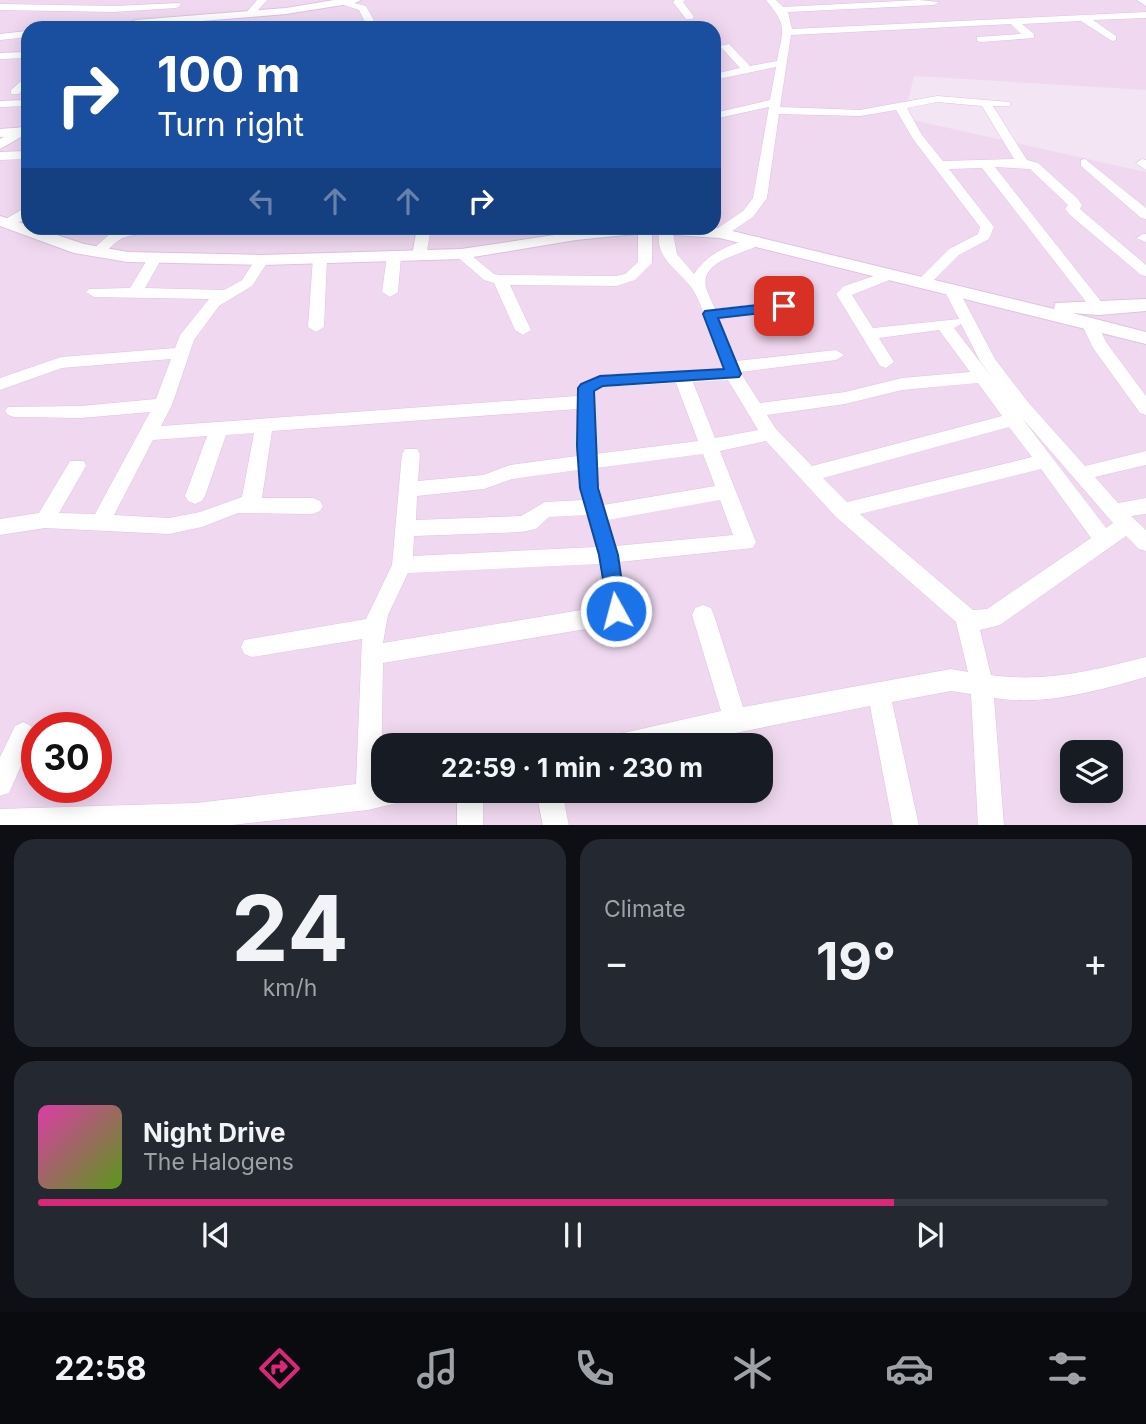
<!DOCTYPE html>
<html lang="en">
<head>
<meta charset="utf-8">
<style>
	body { margin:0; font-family:Inter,sans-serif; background:#242831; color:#f1f3f6; height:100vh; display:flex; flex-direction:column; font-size:26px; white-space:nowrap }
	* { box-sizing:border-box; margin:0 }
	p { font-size:23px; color:#9ea1a6 }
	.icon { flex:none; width:38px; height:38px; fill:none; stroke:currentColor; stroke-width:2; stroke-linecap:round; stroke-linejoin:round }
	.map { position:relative; height:825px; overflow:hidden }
	.drawer { display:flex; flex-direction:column; gap:14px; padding:14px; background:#0d0f14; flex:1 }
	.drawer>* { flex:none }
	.banner { position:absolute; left:21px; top:21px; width:700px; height:214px; border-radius:21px; box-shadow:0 4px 18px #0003; background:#1a4fa0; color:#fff; overflow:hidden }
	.tools { position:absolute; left:1060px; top:740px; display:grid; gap:14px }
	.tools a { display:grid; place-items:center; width:63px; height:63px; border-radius:14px; background:#171b24; box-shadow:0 4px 18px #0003; font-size:35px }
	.speed { position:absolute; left:21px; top:712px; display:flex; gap:14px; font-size:35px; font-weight:700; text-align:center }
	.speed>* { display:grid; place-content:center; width:91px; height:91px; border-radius:50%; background:#171b24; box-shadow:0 4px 18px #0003; line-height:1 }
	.speed .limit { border:10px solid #d22; background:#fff; color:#111 }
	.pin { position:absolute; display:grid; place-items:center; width:60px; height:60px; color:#fff; margin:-30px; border-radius:14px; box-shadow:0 4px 10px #0006 }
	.me { position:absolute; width:77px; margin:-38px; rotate:353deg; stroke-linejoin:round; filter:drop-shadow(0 0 5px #0008) }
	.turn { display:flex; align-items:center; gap:24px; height:147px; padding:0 21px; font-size:32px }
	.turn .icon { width:91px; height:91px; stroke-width:2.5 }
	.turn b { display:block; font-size:49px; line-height:60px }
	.lanes { display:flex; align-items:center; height:66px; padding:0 21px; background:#0003; justify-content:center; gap:35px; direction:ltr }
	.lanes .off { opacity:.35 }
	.big { font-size:52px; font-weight:700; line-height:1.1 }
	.drawer .card { flex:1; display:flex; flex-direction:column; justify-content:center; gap:10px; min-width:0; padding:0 24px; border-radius:21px; background:#242831 }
	.drawer .dial { align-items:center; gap:0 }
	.dial b { font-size:91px; line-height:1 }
	.song { display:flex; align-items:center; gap:21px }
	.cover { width:84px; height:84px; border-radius:10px; background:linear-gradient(135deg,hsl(320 70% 55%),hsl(90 70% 35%)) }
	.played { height:7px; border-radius:4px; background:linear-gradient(90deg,#db2777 80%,#363941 80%) }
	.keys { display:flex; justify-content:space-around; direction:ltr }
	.heat { display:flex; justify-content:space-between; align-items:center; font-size:38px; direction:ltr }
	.drawer .tiles { flex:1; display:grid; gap:14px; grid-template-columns:1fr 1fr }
	.card:last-child { grid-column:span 2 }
	.trip { position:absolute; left:371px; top:733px; width:402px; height:70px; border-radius:21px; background:#171b24; box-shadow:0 4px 18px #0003; font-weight:700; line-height:70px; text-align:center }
	.tabs { display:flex; height:112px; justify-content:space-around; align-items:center; background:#090b0e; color:#9ea1a6 }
	.tabs .icon { width:49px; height:49px }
	.tabs .active { color:#db2777 }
	.tabs b { font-size:32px; color:#f1f3f6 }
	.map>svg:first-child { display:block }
	.residential { fill:#f0d9f0; fill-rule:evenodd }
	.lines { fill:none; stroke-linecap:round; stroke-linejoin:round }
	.minor-casing { stroke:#dec3df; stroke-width:1 }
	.tertiary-casing { stroke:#dec3df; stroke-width:2 }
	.minor { fill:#fff; fill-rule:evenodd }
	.tertiary { fill:#fff; fill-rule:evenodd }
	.route { fill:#1a73e8; stroke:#114b97; stroke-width:2 }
</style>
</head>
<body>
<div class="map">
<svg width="1146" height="826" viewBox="0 0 1146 826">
	<rect width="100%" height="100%" fill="#f4e5f4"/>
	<path class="residential" d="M0,0h1146v90l-232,-14 -10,42 242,54v653h-1146zM28,28h686v200h-686zM37,728h59v60h-59zM383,746h378v45h-378zM1073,752h38v39h-38z"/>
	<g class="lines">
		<defs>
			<path id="minor" d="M257,0h10l-15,17h-6l-2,-2z
				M341,0l25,6 12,22h-10l-9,-18 -18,-6z
				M675,0h10l-2,2 11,15 -2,2h-6l-13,-17z
				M766,0h10l7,7 136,-7 20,2 -5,3 -146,7 4,17 354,-17v6l-53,2 23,16v4l-4,1 -31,-20 -59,3 12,10v4l-53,4 -4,-1v-4l44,-3 -10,-10 -220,11 -11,72 80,3 77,-14 73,6v4h-17l34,54 11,3 40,36 4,6 -2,4 66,56v11l-5,-1 -71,-60 -5,-6 3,-4 -38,-36 -35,-2 112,142 -8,5 -5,-2 -112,-144 -33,1 45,58 -5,12 -30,16 -30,30h-10l-2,-3 2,-3 30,-30 29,-15 2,-7 -67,-88 -17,-29 -36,6 -81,-2 -12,84 -14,19 -28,19h-10v-6l28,-19 10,-13 16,-91 -55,12v-6l56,-13 6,-33 -62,13v-6l26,-6 -20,-22 9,-2 21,22 27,-5c6,-33 11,-34 -11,-61zM937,102l45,4 32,53 -71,2 -21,-26 -15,-27z
				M1137,0h9v6z
				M179,3l2,2 -5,3 -62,4 -114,-2v-6l114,2z
				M125,23l3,1 1,4h-32z
				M28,31v6l-28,3v-6z
				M28,52v6l-28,1v-6z
				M28,75v9l-9,10h-8v-4z
				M28,100v6l-28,1v-6z
				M28,127v8l-28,2v-8z
				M28,151v8l-28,1v-8z
				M1085,159l61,49v11l-5,-1 -60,-52v-6z
				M1142,159l4,1v10l-10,-7z
				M28,206v10l-14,10h-10v-6z
				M132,228h29c-11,9 -28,4 -40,11 -9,5 -14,14 -24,17l-7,-4 23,-21z
				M417,228h14l-5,28 -7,4 -7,-4z
				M638,228h14v35l-17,17 -18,6 -107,-1 21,45 -8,5 -8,-5 -21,-47 -10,-3 -30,-26 7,-4 5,1 28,23 6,1 116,1 9,-2 13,-12z
				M660,228h12l5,26 17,20c14,-22 39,-31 64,-37l7,4c-15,14 -65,16 -59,46 2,7 6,15 9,22l69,-8 8,5 -8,5 -65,7 17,43 100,-11 8,5 -8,5 -96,12 20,31 85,-11 57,-14 68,-6 -31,-42 -60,8 15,24 -8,6 -6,-2 -44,-72 8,-8 48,-16 7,4 -2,3 -45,18 21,33 86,-9 -16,-31 3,-3h10l39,74 33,43 57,64 61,-15v14l-51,12 23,26 28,-5v16l-15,2 15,14v21l-7,-2 -13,-13 -126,89 -20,5 11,45c54,8 104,-5 155,-18v20c-50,14 -100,29 -152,21l10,128h-26l-7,-132 -20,-3 -59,11 27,124h-26l-23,-120 -200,40h-63l3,-8 9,-4 102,-23 -29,-96 3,-7 8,-3 8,3 3,7 29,92 208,-38 17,3 -12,-50 -120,-105 -70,-76 -46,10 36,91 -3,6 -134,14 8,49 -3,7 -14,7 -227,38 -2,118h2v10h31l-4,9 -42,10 -145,16h-223v-17l196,-6 160,-19 6,-145 -110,18 -8,-3 -3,-7 3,-7 122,-21 26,-54 10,-111 3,-5h12l3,5 -2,27 65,-6 27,-10 67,-9v-47l-305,22 -10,67h51l7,3 3,5 -3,5 -7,3 -75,-1 -36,14 -33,7 -124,-6 -45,7v-16l39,-6 31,-52h14l2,5 -27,47 36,1 55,-102 -69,6 -67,-1 -6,-2 -3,-4 3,-4 73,-1 75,-7 15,-40 -109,9 -62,22v-12l61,-21 114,-9 5,-13 29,-36 -115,-2 -8,-5 3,-3 41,-1 20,-33 5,-1 7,4 -17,30 79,2 18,-10 15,-23 5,-1 7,4 -17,26 -33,20 -25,34 -22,65 -11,21 416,-30 3,-12 20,-9 123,-6c-7,-18 -22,-70 -32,-82 -15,-20 -38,-29 -31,-59zM961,324l19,37 14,19 -40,-52zM728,380l30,50 -43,8 -22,-56zM676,383l22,58 -103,13 -1,-63 9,-4zM978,383l24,33 -190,50 -36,-37 -9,-14 78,-11 57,-14zM1022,418l91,105 -7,5zM1009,427l23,30 -185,45 -24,-24zM254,433l-12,64 -42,15 -31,6 -55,-3 39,-75 54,-4 -22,60 3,5 7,3 7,-3 3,-5 21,-61zM703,454l12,32 -112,19 -7,-37zM1041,469l50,69 -104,71 -14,1 -113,-96zM578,470l5,30 -38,2 -24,14 -105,4 1,-24 67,-7 28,-10zM720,500l13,35 -118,11 -7,-26zM587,515l9,32 -183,9 1,-20 107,-4 15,-3 13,-12zM599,564l6,42 -222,37 5,-28 20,-42z
				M1143,234h3v8l-10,-4z
				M394,252l7,4 -3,36 -8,5 -8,-5 5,-36z
				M320,254l7,4 -3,69 -8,5 -8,-5 5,-69z
				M1089,318l6,1 11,23 40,54v19l-6,-2 -47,-65 -12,-25z
				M23,722l8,4 4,8 -26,59 -9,3v-39l15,-31z
				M457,791h26v35h-26z
				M536,791h26l7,35h-26z"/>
			<path id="tertiary" d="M334,0h27l-6,3 -69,11 -169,14 19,-8 150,-12z
				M28,123v10l-28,16v-10z
				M0,216l84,28 44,8 134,3 199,-6 140,-21h119l334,81 1,-6 91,-4v12l-47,4 -27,-2 74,19v12l-426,-106 -75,-5 -69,7 -115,19 -199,6 -134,-3 -54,-9 -74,-27z"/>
		</defs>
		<use href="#minor" class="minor-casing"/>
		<use href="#tertiary" class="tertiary-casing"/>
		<use href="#minor" class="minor"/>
		<use href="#tertiary" class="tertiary"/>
	</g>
	<path class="route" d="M784,302l7,4 -2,4 -71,8 23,56 -2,3 -136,9 -9,5 4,97 20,67 8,56 -3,6 -7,3 -7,-3 -10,-62 -19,-67 -3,-42 1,-58 3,-4 19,-8 124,-7 -21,-55 2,-3z"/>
</svg>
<div class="tools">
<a><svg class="icon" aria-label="layers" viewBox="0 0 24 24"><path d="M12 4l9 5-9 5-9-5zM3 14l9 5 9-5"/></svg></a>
</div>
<div class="speed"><div class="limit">30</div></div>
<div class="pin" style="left:784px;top:306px;background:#d93025"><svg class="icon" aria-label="arrive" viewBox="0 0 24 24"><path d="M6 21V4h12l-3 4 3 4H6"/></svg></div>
<svg class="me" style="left:616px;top:611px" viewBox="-20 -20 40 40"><circle r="17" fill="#1a73e8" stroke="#fff" stroke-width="3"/><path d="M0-11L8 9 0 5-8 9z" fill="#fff"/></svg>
<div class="trip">22:59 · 1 min · 230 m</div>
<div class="banner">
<div class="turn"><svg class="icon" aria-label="right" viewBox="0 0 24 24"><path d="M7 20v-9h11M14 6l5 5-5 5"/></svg><div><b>100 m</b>Turn right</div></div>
<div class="lanes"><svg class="icon off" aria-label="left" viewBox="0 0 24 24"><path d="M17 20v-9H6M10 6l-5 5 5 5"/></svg><svg class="icon off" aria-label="ahead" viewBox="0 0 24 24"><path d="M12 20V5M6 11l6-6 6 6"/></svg><svg class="icon off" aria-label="ahead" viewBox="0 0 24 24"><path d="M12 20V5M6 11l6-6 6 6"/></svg><svg class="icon" aria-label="right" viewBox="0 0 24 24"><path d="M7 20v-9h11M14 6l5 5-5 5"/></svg></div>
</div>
</div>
<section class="drawer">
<div class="tiles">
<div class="card dial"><b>24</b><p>km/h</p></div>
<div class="card"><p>Climate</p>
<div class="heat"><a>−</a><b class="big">19°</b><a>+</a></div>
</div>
<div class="card">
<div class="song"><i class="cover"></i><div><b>Night Drive</b><p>The Halogens</p></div></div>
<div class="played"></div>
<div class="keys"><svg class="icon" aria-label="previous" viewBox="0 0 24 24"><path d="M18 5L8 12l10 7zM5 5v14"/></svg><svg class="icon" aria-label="pause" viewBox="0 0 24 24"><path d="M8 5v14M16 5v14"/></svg><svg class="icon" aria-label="next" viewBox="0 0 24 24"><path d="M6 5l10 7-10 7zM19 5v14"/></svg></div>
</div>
</div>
</section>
<nav class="tabs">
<b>22:58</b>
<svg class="icon active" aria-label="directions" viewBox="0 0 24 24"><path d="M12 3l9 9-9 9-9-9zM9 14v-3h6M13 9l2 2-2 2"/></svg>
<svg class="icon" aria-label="music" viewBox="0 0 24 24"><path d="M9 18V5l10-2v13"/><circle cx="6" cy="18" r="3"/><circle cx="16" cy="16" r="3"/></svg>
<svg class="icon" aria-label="phone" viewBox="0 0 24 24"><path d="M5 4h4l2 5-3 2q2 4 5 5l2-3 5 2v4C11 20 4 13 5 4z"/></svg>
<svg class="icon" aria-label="climate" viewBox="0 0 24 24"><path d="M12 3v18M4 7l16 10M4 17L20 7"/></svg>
<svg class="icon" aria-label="car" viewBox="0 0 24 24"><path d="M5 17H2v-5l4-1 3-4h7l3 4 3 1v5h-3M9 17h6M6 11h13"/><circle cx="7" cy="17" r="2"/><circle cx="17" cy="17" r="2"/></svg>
<svg class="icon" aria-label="filters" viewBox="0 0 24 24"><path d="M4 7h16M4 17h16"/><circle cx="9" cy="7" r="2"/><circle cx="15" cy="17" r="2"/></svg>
</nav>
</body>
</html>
